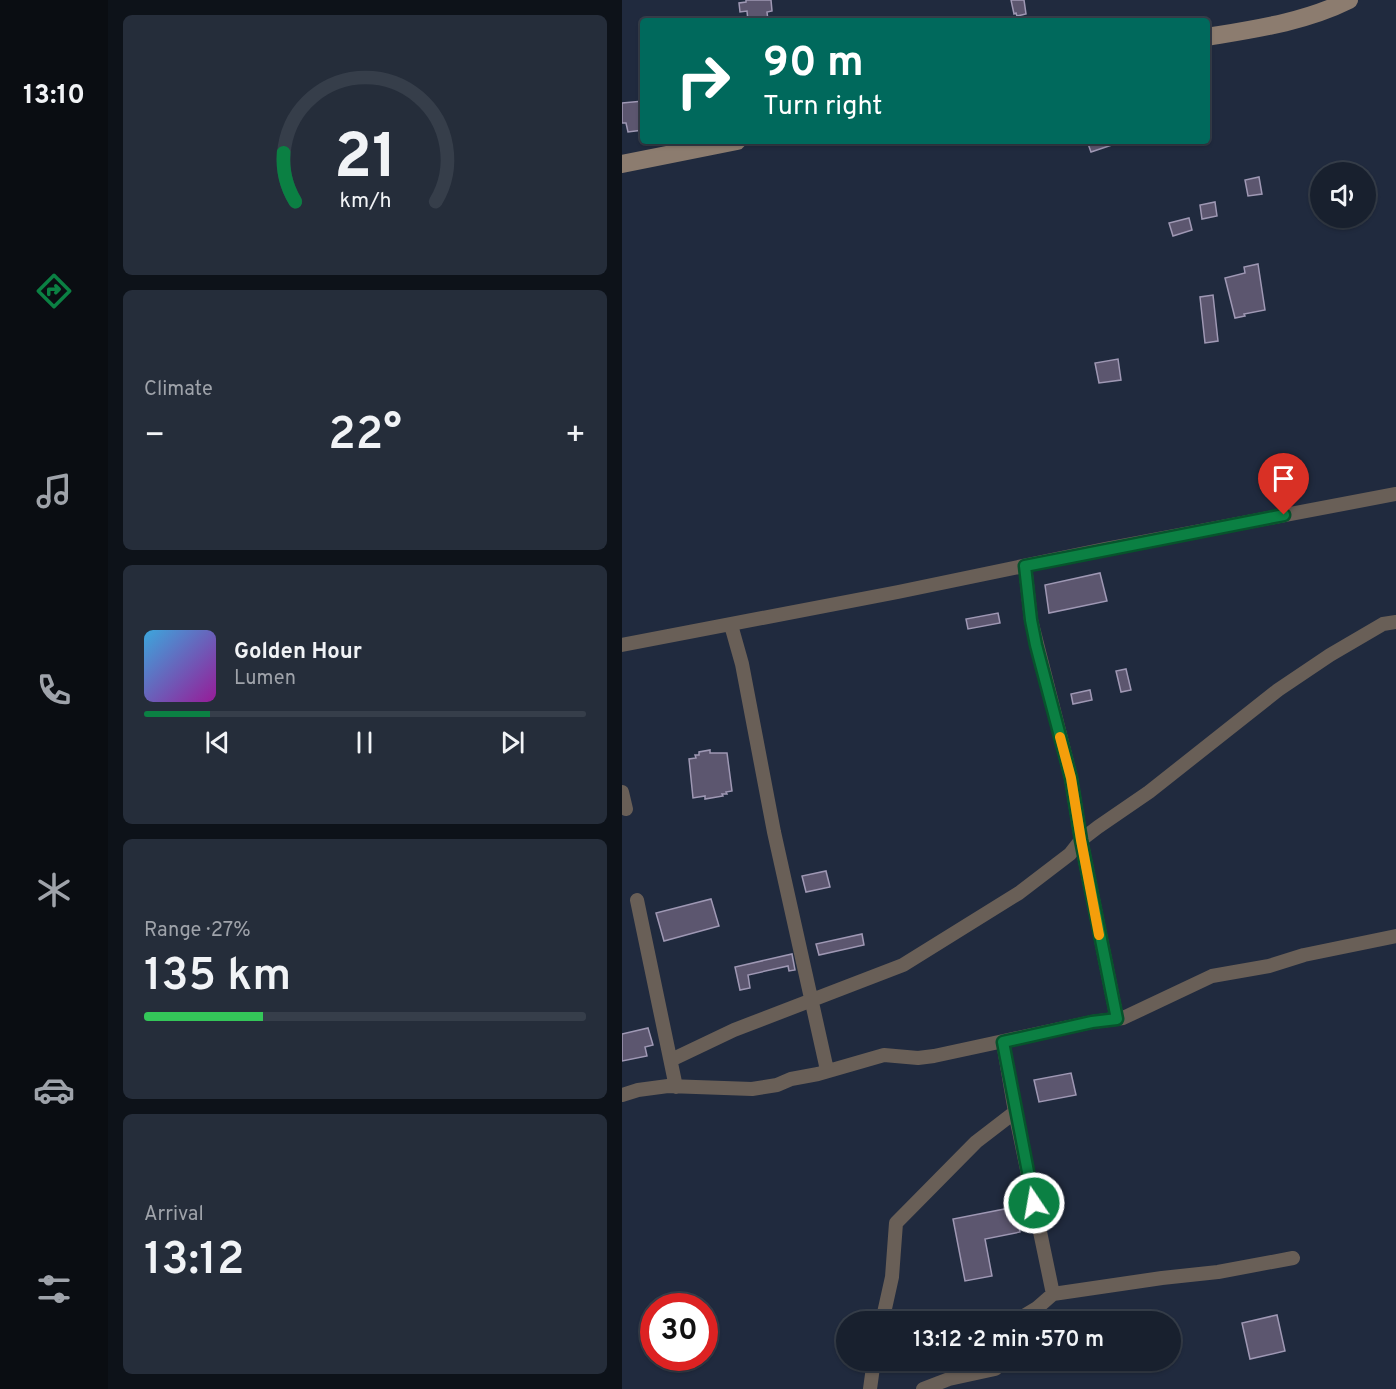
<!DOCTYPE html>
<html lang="en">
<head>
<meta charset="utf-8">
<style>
	body { margin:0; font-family:Overpass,sans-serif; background:#252d3a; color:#f1f3f6; height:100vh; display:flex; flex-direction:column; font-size:22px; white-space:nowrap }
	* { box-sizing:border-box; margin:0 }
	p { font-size:20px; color:#9fa3aa }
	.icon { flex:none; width:33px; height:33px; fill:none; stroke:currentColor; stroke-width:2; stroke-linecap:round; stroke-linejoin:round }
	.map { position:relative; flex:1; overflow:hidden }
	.side { display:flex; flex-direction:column; gap:15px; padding:15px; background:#0d1219; width:514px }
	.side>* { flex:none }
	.banner { position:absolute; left:18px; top:18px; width:570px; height:126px; border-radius:6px; box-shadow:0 2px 4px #0004,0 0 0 2px #363e4a; background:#00695c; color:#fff; overflow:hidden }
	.tools { position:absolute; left:688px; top:162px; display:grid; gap:12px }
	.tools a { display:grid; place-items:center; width:66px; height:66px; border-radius:50%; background:#18202e; box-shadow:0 2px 4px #0004,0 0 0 2px #363e4a; font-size:30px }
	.speed { position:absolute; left:18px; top:1293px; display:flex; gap:12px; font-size:30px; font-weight:700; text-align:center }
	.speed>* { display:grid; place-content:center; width:78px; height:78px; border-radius:50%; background:#18202e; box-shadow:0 2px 4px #0004,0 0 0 2px #363e4a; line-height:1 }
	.speed .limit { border:9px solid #d22; background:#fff; color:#111 }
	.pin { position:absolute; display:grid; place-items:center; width:51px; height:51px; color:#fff; margin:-62px -26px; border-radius:50% 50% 50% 0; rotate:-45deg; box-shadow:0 0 6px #0007 }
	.pin .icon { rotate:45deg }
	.me { position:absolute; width:66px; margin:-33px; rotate:348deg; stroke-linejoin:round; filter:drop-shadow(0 0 4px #0008) }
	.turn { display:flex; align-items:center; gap:21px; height:126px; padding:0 24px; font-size:27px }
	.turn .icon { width:78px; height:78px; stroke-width:2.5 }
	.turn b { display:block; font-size:42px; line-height:51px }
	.big { font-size:45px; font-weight:600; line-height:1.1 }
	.side .tile { flex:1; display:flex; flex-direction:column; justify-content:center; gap:9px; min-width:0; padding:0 21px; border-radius:9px; background:#252d3a }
	.side .dial { align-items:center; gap:0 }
	.dial svg { height:156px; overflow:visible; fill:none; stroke:#363e4a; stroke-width:7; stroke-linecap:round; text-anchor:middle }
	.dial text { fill:#f1f3f6; stroke:none }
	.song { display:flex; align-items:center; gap:18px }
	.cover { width:72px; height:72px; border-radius:9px; background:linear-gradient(135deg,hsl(200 70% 55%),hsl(300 70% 35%)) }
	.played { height:6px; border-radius:3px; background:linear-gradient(90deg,#0b8043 15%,#363e4a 15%) }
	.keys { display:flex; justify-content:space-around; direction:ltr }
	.heat { display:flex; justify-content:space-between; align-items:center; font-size:33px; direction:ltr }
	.charge { height:9px; border-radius:4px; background:linear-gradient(90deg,#34c759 27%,#363e4a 0) }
	.trip { position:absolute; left:214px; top:1311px; width:345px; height:60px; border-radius:30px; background:#18202e; box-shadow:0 2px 4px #0004,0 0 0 2px #363e4a; font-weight:600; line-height:60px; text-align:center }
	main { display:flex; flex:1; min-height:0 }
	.tabs { display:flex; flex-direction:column; width:108px; justify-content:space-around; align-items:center; background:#0a0d12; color:#9fa3aa }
	.tabs .icon { width:42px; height:42px }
	.tabs .selected { color:#0b8043 }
	.tabs b { font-size:27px; color:#f1f3f6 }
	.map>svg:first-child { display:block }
	.building { fill:#5c566f; stroke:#9f98b4; stroke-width:1.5 }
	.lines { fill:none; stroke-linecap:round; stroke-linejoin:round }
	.street { stroke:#695f57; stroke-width:14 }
	.secondary { stroke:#8c7c6f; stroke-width:18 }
	.route-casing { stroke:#07532c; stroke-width:15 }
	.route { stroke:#0b8043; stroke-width:10 }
	.slow { stroke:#f59e0b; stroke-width:10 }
</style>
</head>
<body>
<main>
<nav class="tabs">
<b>13:10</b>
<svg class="icon selected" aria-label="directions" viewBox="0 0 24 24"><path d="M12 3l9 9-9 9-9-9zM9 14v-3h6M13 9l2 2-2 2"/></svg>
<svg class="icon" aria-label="music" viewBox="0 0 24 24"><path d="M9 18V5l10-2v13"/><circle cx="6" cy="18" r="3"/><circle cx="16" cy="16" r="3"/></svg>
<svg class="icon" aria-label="phone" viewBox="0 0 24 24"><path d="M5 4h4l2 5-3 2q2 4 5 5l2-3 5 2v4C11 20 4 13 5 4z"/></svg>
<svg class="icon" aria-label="climate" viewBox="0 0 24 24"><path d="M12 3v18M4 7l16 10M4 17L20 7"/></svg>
<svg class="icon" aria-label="car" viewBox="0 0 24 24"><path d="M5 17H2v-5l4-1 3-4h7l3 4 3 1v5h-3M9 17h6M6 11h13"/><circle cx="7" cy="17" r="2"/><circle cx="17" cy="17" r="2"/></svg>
<svg class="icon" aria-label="filters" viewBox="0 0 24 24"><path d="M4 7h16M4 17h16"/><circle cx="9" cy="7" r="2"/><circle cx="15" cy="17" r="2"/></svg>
</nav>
<section class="side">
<div class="tile dial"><svg viewBox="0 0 100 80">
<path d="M14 69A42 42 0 1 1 86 69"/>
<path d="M14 69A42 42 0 0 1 8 44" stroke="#0b8043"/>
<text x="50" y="56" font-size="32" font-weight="700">21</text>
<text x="50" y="72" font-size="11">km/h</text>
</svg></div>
<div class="tile"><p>Climate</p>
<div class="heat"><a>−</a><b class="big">22°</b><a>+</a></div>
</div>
<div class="tile">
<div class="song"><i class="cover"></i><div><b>Golden Hour</b><p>Lumen</p></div></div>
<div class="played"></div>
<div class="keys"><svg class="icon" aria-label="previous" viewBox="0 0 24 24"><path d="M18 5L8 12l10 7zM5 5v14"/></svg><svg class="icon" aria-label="pause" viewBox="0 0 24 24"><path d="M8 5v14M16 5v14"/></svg><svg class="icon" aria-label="next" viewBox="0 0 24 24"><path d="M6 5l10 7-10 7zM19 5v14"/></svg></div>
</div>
<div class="tile"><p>Range · 27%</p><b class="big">135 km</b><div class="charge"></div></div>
<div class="tile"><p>Arrival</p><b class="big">13:12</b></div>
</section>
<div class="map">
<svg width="774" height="1389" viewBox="0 0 774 1389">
	<rect width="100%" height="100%" fill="#202a3e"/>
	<path class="building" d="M124,0h25l1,11 -5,1 1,8 -20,1 -1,-10 -7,1 -1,-9 7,-1z
		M389,0h13l2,14 -9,2 -1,-3 -2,1z
		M21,101v29l-15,2 -2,-9h-4v-20z
		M465,141h31v2l-27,9z
		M637,177l3,17 -14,2 -3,-16z
		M593,202l2,14 -15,3 -2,-14z
		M567,218l3,12 -19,6 -4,-13z
		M636,264l7,46 -21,4 1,2 -10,2 -10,-40 20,-5 -1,-6z
		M591,295l5,46 -13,2 -5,-46z
		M496,359l3,21 -22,3 -4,-20z
		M478,573l7,28 -58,12 -4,-28z
		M376,613l2,10 -32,6 -2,-10z
		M504,669l5,21 -10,2 -5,-21z
		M468,690l2,10 -19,4 -2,-10z
		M88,750v3h17l5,38 -6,1 1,2h-5l1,2 -18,3v-3l-12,2 -4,-39 7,-1 -1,-3h4v-3z
		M204,871l4,16 -24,5 -4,-16z
		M89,899l8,27 -55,15 -8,-28z
		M240,934l2,11 -45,10 -3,-11z
		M170,954l3,16 -6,1 -1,-5 -40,9 2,13 -10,2 -5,-23z
		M26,1028l5,17 -8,2 2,9 -25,5v-27z
		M449,1073l5,22 -37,7 -5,-22z
		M393,1207l5,25 -35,7 7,37 -27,5 -12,-62z
		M655,1315l8,36 -35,8 -8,-36z"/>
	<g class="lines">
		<path class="street" d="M403,566l6,54 40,158 10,62 36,179
			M109,625l11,39 32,168 53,238
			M0,645l276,-53 207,-43 291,-55
			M0,792l4,17
			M15,900l39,187
			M49,1060l63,-30 169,-65 116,-72 51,-39 11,-14 17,-13 51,-35 129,-102 52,-35 53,-31 13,-2
			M0,1095l16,-5 30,-4 84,3 25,-4 14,-6 27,-5 66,-19 34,3 16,-2 158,-34 31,-4 89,-42 57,-10 35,-11 92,-19
			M393,1112l38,182
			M260,1322l10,-45 4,-54 80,-81 39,-30 -12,-70
			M392,1322l23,-14 16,-14 109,-16 56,-6 75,-14
			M248,1389l4,-29
			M301,1389l26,-10 46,-10 5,-4 3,-5"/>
		<path class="secondary" d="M585,37c48,-8 98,-15 142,-37
			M0,164l115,-23"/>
	</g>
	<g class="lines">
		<defs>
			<path id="route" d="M412,1203l-31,-161 89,-20 25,-3 -36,-179 -10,-62 -35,-133 -5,-25 -6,-54 259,-51"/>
		</defs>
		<use href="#route" class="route-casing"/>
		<use href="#route" class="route"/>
		<path class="slow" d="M438,737l11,41 10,62 18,95"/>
	</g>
</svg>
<div class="tools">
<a><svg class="icon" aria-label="sound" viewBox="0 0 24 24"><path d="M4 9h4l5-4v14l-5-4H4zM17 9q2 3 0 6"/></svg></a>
</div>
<div class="speed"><div class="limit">30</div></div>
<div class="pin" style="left:662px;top:515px;background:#d93025"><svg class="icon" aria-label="arrive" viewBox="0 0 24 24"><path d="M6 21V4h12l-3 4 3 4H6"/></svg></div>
<svg class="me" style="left:412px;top:1203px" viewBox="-20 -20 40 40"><circle r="17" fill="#0b8043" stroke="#fff" stroke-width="3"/><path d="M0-11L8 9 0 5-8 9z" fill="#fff"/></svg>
<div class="trip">13:12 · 2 min · 570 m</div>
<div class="banner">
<div class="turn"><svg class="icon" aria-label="right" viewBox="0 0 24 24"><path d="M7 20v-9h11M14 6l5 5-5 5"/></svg><div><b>90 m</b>Turn right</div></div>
</div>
</div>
</main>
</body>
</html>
